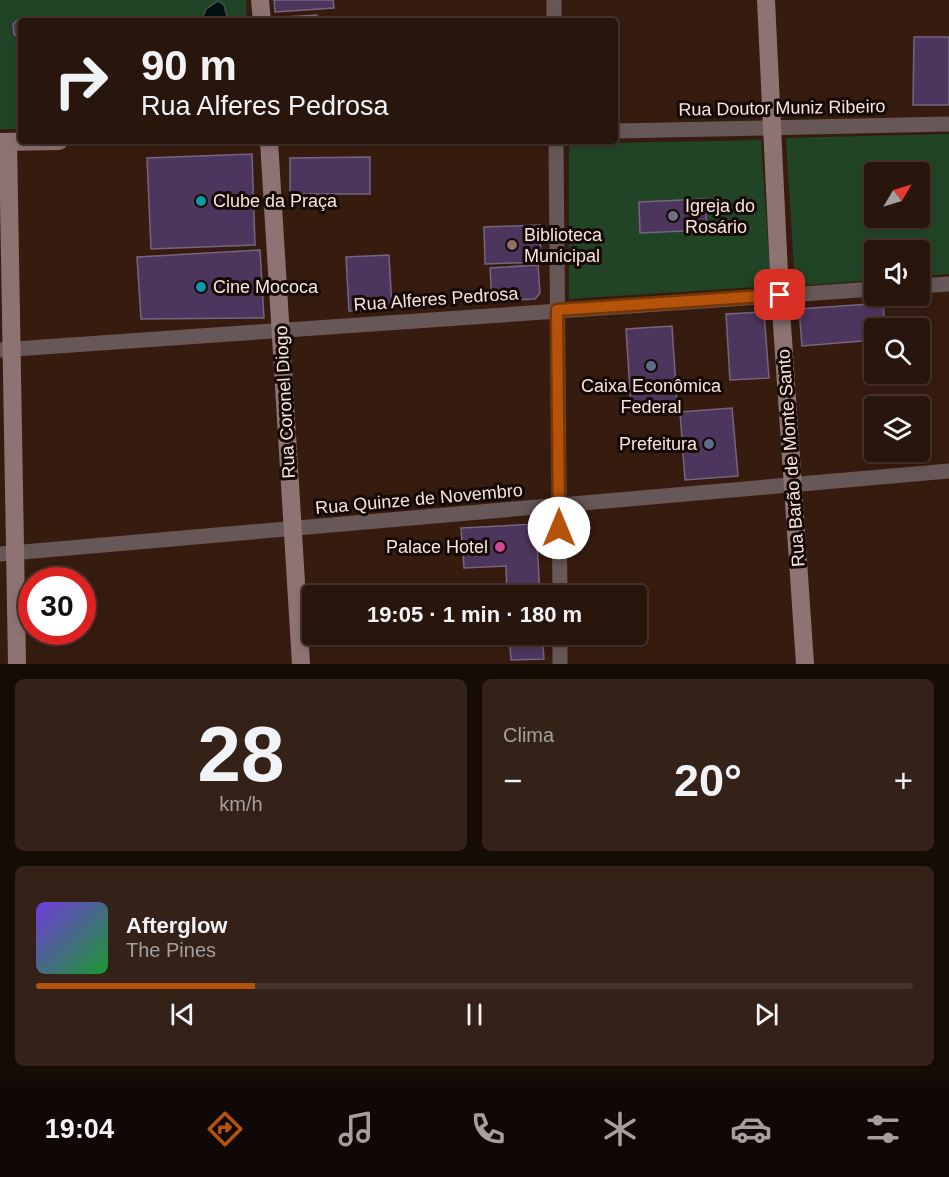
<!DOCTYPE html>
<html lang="pt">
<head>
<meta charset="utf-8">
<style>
	body { margin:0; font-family:Arial,sans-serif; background:#342219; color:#f1f3f6; height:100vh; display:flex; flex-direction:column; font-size:22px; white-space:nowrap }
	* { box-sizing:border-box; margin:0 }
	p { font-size:20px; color:#a59f9d }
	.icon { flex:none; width:33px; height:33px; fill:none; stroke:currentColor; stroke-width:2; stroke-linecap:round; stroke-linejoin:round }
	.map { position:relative; height:664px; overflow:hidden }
	.drawer { display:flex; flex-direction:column; gap:15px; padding:15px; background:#160c06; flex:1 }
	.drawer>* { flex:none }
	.banner { position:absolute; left:18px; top:18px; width:600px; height:126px; border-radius:6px; box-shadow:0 3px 9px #0003,0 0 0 2px #44342c; background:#28150b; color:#f1f3f6; overflow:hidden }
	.needle { width:39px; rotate:52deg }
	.controls { position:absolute; left:864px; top:162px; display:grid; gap:12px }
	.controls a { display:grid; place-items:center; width:66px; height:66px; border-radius:6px; background:#28150b; box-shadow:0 3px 9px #0003,0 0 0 2px #44342c; font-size:30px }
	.speed { position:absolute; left:18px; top:567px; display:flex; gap:12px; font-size:30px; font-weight:700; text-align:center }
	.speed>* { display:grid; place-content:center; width:78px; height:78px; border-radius:50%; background:#28150b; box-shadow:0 3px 9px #0003,0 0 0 2px #44342c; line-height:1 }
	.speed .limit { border:9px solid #d22; background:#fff; color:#111 }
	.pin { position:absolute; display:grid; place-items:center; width:51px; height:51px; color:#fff; margin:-26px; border-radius:12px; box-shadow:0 3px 9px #0006 }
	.me { position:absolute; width:66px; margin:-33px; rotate:0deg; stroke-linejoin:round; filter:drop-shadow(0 0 4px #0008) }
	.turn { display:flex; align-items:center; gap:21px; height:126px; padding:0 24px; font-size:27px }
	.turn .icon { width:78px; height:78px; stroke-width:2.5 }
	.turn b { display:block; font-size:42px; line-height:51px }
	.big { font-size:45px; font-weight:800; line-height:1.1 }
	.drawer .card { flex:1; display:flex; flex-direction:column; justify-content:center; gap:9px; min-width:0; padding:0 21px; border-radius:9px; background:#342219 }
	.drawer .dial { align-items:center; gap:0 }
	.dial b { font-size:78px; line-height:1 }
	.song { display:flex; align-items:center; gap:18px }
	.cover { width:72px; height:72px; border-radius:9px; background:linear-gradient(135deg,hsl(260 70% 55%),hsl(130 70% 35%)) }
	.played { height:6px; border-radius:3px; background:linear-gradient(90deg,#b45309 25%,#44342c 25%) }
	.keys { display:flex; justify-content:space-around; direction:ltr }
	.heat { display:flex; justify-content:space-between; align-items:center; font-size:33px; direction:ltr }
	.drawer .tiles { flex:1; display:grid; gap:15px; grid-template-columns:1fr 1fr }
	.card:last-child { grid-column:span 2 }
	.trip { position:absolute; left:302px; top:585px; width:345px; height:60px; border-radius:6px; background:#28150b; box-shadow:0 3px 9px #0003,0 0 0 2px #44342c; font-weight:800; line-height:60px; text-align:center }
	.menu { display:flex; height:96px; justify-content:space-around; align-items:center; background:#100804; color:#a59f9d }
	.menu .icon { width:42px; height:42px }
	.menu .current { color:#b45309 }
	.menu b { font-size:27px; color:#f1f3f6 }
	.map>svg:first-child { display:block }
	.green { fill:#214427; fill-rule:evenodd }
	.water { fill:#000f10; stroke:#4a4f4d; stroke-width:1.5 }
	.building { fill:#4d365d; stroke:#756581; stroke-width:1.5 }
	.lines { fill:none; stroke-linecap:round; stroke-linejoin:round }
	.street { stroke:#675756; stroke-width:15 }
	.secondary { stroke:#8d7473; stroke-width:18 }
	.route-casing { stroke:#753606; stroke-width:15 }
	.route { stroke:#b45309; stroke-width:10 }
	.culture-dot { fill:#0f9aa8; stroke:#150905; stroke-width:2 }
	.worship-dot { fill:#6b7280; stroke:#150905; stroke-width:2 }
	.education-dot { fill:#8d6e63; stroke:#150905; stroke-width:2 }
	.service-dot { fill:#5c6f8a; stroke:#150905; stroke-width:2 }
	.hotel-dot { fill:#d1479c; stroke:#150905; stroke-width:2 }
	.labels { text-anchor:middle; stroke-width:6; stroke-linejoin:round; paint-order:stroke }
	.street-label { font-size:18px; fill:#f7e4dc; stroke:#150905 }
	.poi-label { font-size:18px; fill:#f7e4dc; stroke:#150905; text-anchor:start }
</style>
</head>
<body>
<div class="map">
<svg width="949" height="664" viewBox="0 0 949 664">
	<rect width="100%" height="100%" fill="#361c0f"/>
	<path class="green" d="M0,0h246l1,21h-226v108h-21z
		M949,134v140l-29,2v-26h-46v30l-79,6 -9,-148zM874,172h46v46h-46z
		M761,140l10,146 -202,13v-155z"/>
	<path class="water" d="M218,1l6,4 4,16h-27l5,-12z"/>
	<path class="building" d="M274,0h59l1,8 -59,4z
		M317,15l1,6h-33v-4z
		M20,18l10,3h-9v17l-7,-4 -1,-10z
		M914,37h35v68h-36z
		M252,154l3,91 -104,4 -4,-91z
		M370,157v37h-80v-36z
		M705,199l2,31 -67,3 -1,-31z
		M540,225l1,37 -56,2 -1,-37z
		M260,250l4,68 -123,1 -4,-62z
		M389,255l3,54 -43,2 -3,-54z
		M538,265l2,28 -5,6 -43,2 -2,-33z
		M883,303l2,25h-11v12l-72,6 -3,-37z
		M764,312l5,66 -39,2 -4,-66z
		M672,326l5,77 -46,3 -5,-77z
		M732,408l6,68 -53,4 -5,-68z
		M536,524l4,72h-33l-1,-30 -42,2 -3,-40z
		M509,634h33l2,25 -33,1z"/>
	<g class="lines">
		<path class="street" d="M554,0v21
			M615,131l334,-7
			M556,141l4,455
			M920,286l29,-2
			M0,350l874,-61
			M0,554l949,-83
			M560,634v30"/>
		<path class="secondary" d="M260,0l2,21
			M766,0l14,295 25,369
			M269,141l32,523
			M0,142l59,-1
			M8,142l9,522"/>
	</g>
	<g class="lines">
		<defs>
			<path id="route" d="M559,528l-2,-218 223,-15"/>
		</defs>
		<use href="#route" class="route-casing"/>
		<use href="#route" class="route"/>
	</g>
	<g class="culture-dot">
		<circle cx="201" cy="201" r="6"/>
		<circle cx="201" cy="287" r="6"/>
	</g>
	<circle class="worship-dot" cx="673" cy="216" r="6"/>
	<circle class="education-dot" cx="512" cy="245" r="6"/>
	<g class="service-dot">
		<circle cx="651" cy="366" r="6"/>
		<circle cx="709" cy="444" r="6"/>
	</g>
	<circle class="hotel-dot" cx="500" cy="547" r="6"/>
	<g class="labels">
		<g class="street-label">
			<text transform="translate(782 108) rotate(-1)" y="6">Rua Doutor Muniz Ribeiro</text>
			<text transform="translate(436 299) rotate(-4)" y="6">Rua Alferes Pedrosa</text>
			<text transform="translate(285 402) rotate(-93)" y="6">Rua Coronel Diogo</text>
			<text transform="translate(791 458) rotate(-94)" y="6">Rua Barão de Monte Santo</text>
			<text transform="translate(419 499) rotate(-5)" y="6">Rua Quinze de Novembro</text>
		</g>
		<g class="poi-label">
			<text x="213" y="207">Clube da Praça</text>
			<text x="685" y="212">Igreja do<tspan x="685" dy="21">Rosário</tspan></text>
			<text x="524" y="241">Biblioteca<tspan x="524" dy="21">Municipal</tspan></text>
			<text x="213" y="293">Cine Mococa</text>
			<text x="651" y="392" text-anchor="middle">Caixa Econômica<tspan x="651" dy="21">Federal</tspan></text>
			<text x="697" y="450" text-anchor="end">Prefeitura</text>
			<text x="488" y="553" text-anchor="end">Palace Hotel</text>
		</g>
	</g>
</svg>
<div class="controls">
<a><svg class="needle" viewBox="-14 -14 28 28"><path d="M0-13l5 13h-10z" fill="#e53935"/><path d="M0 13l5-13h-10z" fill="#a59f9d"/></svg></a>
<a><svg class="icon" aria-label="sound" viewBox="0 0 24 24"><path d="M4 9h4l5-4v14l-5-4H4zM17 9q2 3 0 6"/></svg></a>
<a><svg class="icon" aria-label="search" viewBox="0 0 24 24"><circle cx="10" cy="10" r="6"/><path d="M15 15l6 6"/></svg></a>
<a><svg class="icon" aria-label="layers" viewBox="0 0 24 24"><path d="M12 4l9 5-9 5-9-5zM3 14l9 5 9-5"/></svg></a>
</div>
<div class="speed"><div class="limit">30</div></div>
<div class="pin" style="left:780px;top:295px;background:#d93025"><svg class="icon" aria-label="arrive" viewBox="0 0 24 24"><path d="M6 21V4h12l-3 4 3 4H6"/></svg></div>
<svg class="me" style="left:559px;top:528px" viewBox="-20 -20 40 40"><circle r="19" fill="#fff"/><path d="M0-13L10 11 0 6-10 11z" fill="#b45309"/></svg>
<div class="trip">19:05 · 1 min · 180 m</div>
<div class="banner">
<div class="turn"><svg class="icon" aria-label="right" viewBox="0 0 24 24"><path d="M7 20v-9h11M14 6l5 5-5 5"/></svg><div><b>90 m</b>Rua Alferes Pedrosa</div></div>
</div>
</div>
<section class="drawer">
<div class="tiles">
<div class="card dial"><b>28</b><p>km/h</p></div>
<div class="card"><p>Clima</p>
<div class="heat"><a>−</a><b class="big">20°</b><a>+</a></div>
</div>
<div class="card">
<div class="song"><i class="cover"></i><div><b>Afterglow</b><p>The Pines</p></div></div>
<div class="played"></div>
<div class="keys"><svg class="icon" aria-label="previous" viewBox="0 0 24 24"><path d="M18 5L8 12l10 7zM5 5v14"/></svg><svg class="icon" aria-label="pause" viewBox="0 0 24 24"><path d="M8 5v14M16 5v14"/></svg><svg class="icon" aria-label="next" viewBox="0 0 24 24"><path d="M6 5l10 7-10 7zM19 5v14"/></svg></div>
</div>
</div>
</section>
<nav class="menu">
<b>19:04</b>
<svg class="icon current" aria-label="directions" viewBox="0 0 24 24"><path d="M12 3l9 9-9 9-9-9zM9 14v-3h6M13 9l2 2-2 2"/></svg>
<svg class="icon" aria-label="music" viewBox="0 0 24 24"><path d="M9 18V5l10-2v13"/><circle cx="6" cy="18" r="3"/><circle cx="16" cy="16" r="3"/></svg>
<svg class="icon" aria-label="phone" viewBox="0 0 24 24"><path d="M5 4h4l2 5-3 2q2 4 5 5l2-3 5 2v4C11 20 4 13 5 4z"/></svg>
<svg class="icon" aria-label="climate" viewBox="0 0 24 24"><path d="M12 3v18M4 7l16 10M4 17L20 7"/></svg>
<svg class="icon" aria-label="car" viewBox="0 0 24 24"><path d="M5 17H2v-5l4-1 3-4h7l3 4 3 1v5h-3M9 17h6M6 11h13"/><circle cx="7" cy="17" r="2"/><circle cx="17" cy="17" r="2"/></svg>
<svg class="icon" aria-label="filters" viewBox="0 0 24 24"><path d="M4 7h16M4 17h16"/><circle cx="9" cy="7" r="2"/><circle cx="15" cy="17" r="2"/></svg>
</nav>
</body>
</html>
